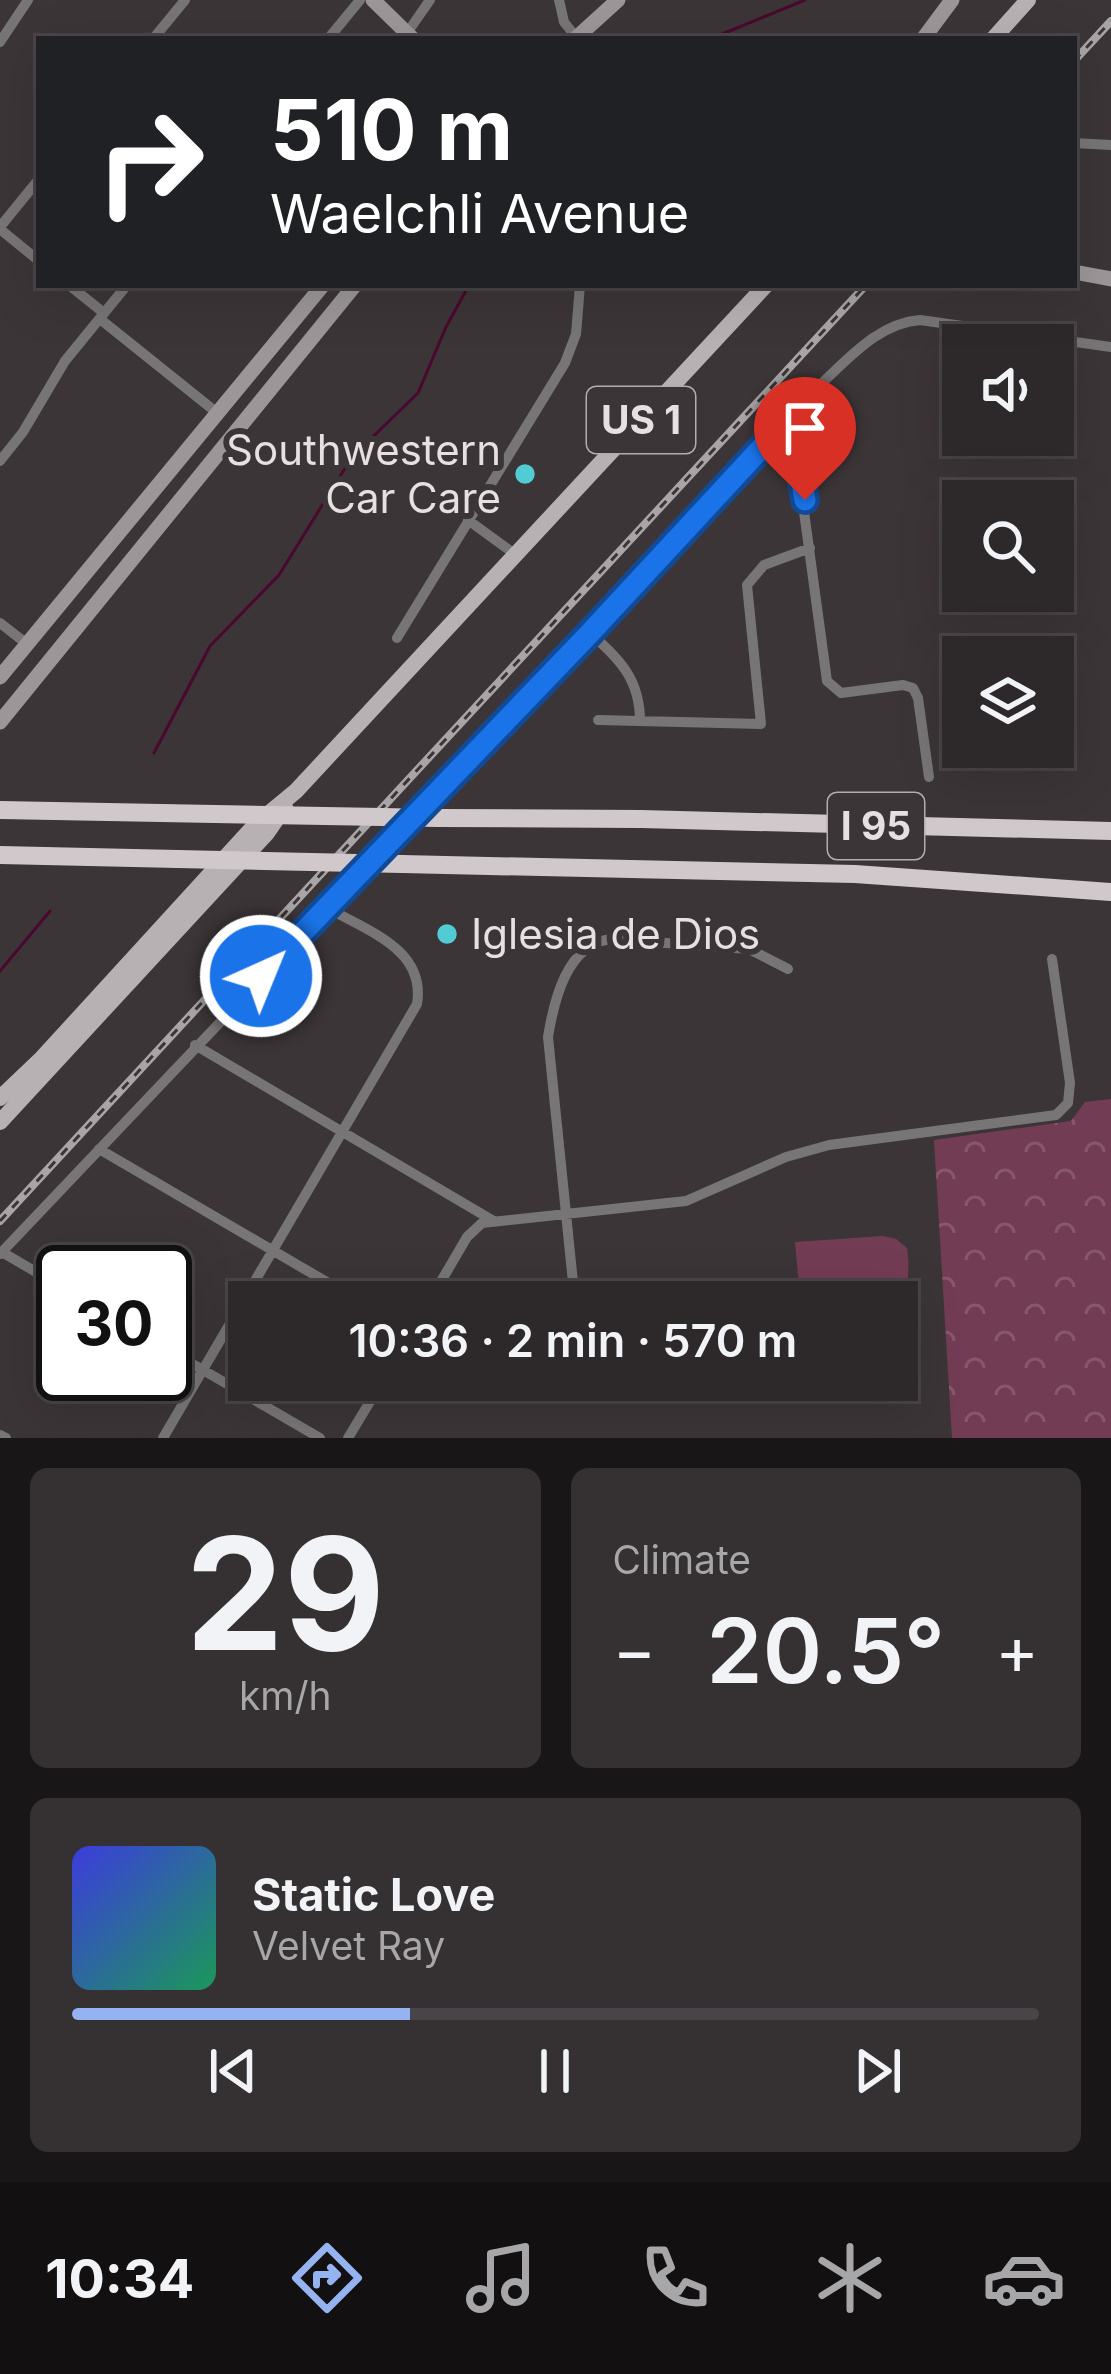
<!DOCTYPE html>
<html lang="en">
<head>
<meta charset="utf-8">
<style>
	body { margin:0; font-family:Inter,sans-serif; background:#353032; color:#f1f3f6; height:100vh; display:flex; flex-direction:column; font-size:45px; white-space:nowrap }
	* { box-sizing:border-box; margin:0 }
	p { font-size:39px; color:#a7a6a8 }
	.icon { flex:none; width:66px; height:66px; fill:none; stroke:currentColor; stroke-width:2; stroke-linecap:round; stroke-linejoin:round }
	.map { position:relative; height:1438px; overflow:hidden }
	.side { display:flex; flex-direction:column; gap:30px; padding:30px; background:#191617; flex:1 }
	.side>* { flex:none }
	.banner { position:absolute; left:36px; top:36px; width:1041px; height:252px; border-radius:0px; box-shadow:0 12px 48px #0002,0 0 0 3px #484447; background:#202124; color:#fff; overflow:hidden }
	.fabs { position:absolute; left:942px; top:324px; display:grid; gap:24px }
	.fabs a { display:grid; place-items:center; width:132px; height:132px; border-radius:0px; background:#2d282a; box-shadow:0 12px 48px #0002,0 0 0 3px #484447; font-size:60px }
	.speed { position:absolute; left:36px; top:1245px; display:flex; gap:24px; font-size:60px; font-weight:700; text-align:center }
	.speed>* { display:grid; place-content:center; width:156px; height:156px; border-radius:50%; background:#2d282a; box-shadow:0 12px 48px #0002,0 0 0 3px #484447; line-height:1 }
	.speed .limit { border:6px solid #111; border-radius:18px; background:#fff; color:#111 }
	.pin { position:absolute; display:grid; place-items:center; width:102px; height:102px; color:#fff; margin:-123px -51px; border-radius:50% 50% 50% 0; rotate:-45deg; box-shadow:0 0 12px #0007 }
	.pin .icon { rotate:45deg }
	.me { position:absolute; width:132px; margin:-66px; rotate:44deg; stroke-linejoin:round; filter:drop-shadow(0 0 9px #0008) }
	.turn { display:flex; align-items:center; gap:42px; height:252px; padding:0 36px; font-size:54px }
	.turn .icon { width:156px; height:156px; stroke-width:2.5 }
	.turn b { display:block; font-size:84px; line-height:102px }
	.big { font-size:90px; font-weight:600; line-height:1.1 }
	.side .tile { flex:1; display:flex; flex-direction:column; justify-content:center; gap:18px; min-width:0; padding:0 42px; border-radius:18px; background:#353032 }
	.side .dial { align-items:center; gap:0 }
	.dial b { font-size:156px; line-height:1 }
	.song { display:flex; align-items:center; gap:36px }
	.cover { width:144px; height:144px; border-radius:18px; background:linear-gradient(135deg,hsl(240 70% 55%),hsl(150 70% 35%)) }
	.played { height:12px; border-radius:6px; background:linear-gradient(90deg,#95b2f1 35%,#484447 35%) }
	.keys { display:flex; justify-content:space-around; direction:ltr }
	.heat { display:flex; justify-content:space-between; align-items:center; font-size:66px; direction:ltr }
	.side .tiles { flex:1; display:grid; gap:30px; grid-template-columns:1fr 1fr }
	.tile:last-child { grid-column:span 2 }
	.trip { position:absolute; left:228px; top:1281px; width:690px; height:120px; border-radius:0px; background:#2d282a; box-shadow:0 12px 48px #0002,0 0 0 3px #484447; font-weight:600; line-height:120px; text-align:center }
	.tabs { display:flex; height:192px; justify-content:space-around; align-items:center; background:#121011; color:#a7a6a8 }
	.tabs .icon { width:84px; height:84px }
	.tabs .active { color:#95b2f1 }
	.tabs b { font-size:54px; color:#f1f3f6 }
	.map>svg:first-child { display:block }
	.forest { fill:url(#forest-crowns) }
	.pitch { fill:#733c55 }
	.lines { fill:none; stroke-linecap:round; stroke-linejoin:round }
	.stream { stroke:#4a082d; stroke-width:3 }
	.street { stroke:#787576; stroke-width:10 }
	.secondary { stroke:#9c9699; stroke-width:15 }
	.primary { stroke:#b8b1b3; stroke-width:16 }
	.highway { stroke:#d1c8cb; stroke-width:18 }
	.rail-casing { stroke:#a9a4a6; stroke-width:8 }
	.rail { stroke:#3c3538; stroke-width:3; stroke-dasharray:9; stroke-linecap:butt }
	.highway-bridge { stroke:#d1c8cb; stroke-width:18 }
	.route-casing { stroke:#114b97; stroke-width:30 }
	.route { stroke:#1a73e8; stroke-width:21 }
	.poi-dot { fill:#51ccd5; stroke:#3c3538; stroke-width:4.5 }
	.labels { text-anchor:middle; stroke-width:12; stroke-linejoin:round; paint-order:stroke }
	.shield { fill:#3c3538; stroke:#b2adaf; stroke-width:3 }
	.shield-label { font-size:39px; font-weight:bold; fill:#e5e0e2 }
	.poi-label { font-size:42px; fill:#e5e0e2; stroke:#3c3538; text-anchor:end }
</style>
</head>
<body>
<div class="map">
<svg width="1111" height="1438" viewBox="0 0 1111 1438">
	<defs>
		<pattern id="forest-crowns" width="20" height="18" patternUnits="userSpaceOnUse" patternTransform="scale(3)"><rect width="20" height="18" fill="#733c55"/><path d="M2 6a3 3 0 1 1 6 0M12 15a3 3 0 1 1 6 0" fill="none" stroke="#87586d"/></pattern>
	</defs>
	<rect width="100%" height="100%" fill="#3c3538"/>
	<path class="forest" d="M1111,1099v339h-159l-18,-298 137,-19 14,-19z"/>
	<path class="pitch" d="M883,1236l13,3 11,9c5,29 -5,55 -1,84l-9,5v-35h-89l-10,-26 -3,-34z
		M672,1380h92l-2,20h-72l-18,-15z"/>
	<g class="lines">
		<path class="stream" d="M710,39l95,-39
			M154,753l56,-107 69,-71 73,-118 66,-64 28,-66 23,-42
			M0,971l50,-60"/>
		<path class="street" d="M559,0l5,22 12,15
			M407,33l23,-33
			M153,39l32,-39
			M328,39l32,-39
			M0,42l28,-42
			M1074,143l37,2
			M0,227l39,-48
			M0,229l39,32
			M69,285l35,28
			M100,319l116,93
			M791,416l36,265 14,12 62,-8 10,3 5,10 11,79
			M0,461l23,-29 42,-71 62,-76
			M468,520l48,35
			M0,623l27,21
			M590,633c30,26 50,47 50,88
			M397,638l168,-275 11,-29 4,-49
			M598,720l163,4 -14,-139 17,-20 46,-17
			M195,1045l297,175
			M99,1149l262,153
			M2,1252l61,36
			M0,1254c195,-207 393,-412 588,-619 79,-83 152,-174 235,-253 28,-26 57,-59 97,-62l191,27
			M429,1302l38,-65 15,-14 204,-22 100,-44 43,-12 227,-30 12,-12 2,-20 -18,-124
			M575,1302l-27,-265c6,-37 19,-93 63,-98l138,10 39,20
			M165,1348l155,90
			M494,1380l24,14
			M0,1435l6,3
			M163,1438l254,-434c9,-55 -50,-73 -89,-96
			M348,1438l35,-58"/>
		<path class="secondary" d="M373,0l40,39
			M575,39l43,-39
			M923,39l29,-39
			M1074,272l37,7
			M0,677l323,-392
			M0,722l355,-437"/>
		<path class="primary" d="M993,39l35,-39
			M0,1098l42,-40 214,-234 40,-33 470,-506
			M0,1122l267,-289 18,-26"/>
		<path class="highway" d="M0,810l215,4
			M438,818l203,1 470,12
			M0,855l178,4
			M402,864l453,10 256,18"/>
		<defs>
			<path id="rail" d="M1074,61l37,-40
				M0,1221l866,-936"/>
		</defs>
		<use href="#rail" class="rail-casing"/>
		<use href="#rail" class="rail"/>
		<path class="highway-bridge" d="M215,814l223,4
			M178,859l224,5"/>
	</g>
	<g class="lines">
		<defs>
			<path id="route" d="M261,976l329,-343 201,-217 14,84"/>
		</defs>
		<use href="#route" class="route-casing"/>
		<use href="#route" class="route"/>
	</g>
	<g class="poi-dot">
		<circle cx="525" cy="474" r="12"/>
		<circle cx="447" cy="934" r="12"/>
	</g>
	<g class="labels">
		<g class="shield">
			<rect x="587" y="387" width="108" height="66" rx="9"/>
			<rect x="828" y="793" width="96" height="66" rx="9"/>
		</g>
		<g class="shield-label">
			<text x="641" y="434">US 1</text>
			<text x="876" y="840">I 95</text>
		</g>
		<g class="poi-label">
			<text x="501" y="465">Southwestern<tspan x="501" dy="48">Car Care</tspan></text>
			<text x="471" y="949" text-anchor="start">Iglesia de Dios</text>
		</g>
	</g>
</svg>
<div class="fabs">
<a><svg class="icon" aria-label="sound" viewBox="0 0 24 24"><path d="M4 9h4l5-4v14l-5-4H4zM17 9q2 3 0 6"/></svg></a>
<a><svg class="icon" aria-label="search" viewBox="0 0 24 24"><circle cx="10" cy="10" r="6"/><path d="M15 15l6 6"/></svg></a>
<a><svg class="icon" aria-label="layers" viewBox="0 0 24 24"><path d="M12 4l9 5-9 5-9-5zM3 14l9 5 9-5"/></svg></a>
</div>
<div class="speed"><div class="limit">30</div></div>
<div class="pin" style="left:805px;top:500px;background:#d93025"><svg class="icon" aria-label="arrive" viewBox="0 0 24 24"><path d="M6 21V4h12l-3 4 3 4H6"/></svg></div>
<svg class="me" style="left:261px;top:976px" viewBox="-20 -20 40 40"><circle r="17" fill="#1a73e8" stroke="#fff" stroke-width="3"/><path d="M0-11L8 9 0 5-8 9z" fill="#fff"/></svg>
<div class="trip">10:36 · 2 min · 570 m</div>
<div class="banner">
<div class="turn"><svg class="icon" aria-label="right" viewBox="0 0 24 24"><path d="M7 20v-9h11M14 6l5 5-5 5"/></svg><div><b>510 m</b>Waelchli Avenue</div></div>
</div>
</div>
<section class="side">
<div class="tiles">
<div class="tile dial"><b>29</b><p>km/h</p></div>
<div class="tile"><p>Climate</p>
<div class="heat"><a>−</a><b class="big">20.5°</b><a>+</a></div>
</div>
<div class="tile">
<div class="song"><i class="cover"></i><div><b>Static Love</b><p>Velvet Ray</p></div></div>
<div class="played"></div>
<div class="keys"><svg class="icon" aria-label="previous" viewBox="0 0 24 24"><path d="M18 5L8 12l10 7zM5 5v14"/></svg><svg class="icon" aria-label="pause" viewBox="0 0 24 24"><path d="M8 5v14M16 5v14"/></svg><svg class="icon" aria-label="next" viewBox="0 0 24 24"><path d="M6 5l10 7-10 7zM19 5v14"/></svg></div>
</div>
</div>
</section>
<nav class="tabs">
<b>10:34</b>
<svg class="icon active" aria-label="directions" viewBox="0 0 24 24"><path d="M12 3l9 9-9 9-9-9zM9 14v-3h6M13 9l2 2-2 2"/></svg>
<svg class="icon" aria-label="music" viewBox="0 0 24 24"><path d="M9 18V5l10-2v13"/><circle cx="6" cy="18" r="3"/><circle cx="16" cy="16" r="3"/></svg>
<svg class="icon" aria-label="phone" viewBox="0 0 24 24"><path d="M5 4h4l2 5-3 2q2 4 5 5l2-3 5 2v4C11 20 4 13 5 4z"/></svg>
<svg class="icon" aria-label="climate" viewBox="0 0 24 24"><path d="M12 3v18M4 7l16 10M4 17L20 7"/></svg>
<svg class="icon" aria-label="car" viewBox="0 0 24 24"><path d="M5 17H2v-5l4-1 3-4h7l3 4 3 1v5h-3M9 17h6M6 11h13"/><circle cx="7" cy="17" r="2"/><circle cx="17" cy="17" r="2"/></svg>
</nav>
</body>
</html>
